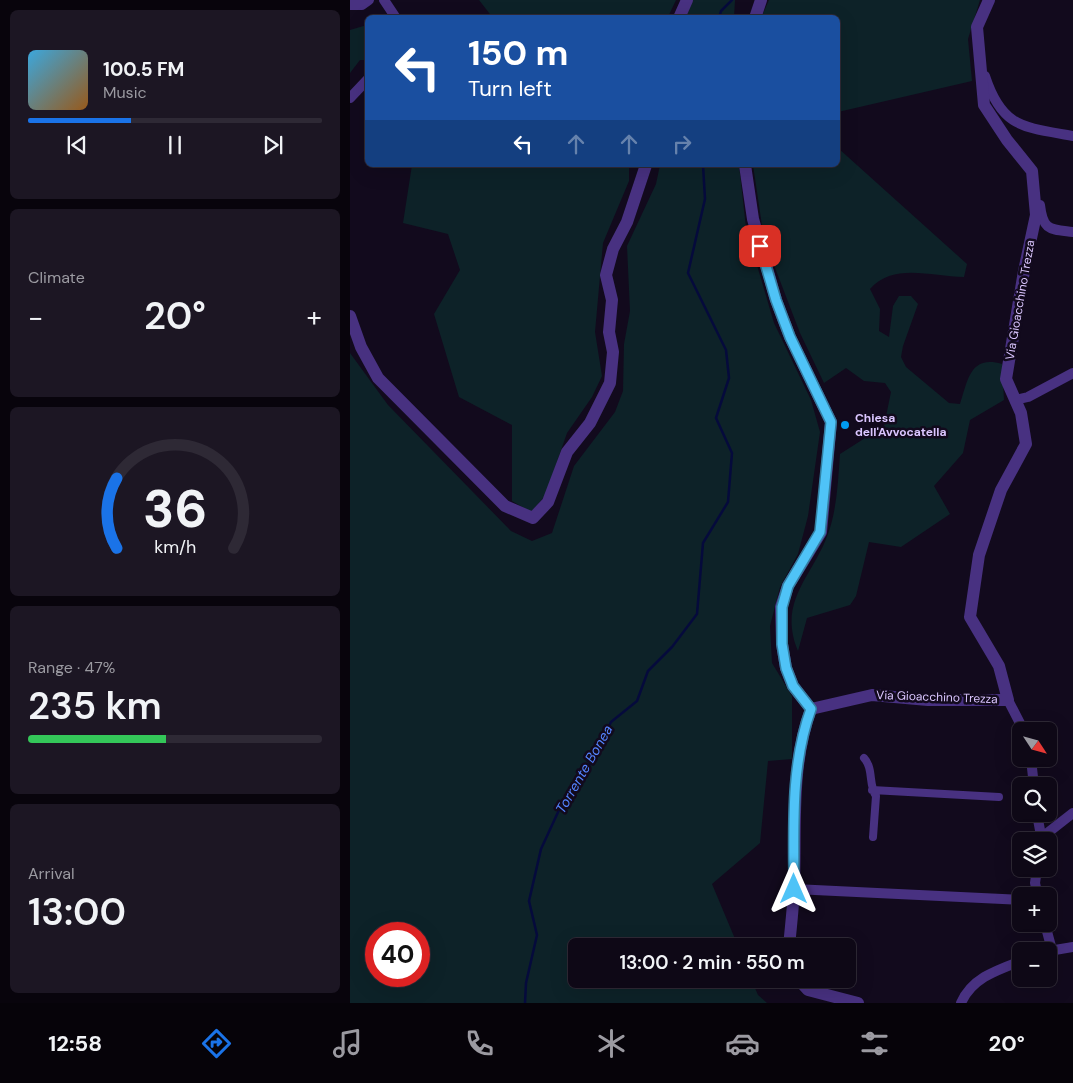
<!DOCTYPE html>
<html lang="en">
<head>
<meta charset="utf-8">
<style>
	body { margin:0; font-family:"DM Sans",sans-serif; background:#1c1623; color:#f1f3f6; height:100vh; display:flex; flex-direction:column; font-size:19px; white-space:nowrap }
	* { box-sizing:border-box; margin:0 }
	p { font-size:16px; color:#9b9aa1 }
	.icon { flex:none; width:28px; height:28px; fill:none; stroke:currentColor; stroke-width:2; stroke-linecap:round; stroke-linejoin:round }
	.map { position:relative; flex:1; overflow:hidden }
	.sheet { display:flex; flex-direction:column; gap:10px; padding:10px; background:#08040c; width:350px }
	.sheet>* { flex:none }
	.banner { position:absolute; left:15px; top:15px; width:475px; height:152px; border-radius:8px; box-shadow:0 5px 20px #0002,0 0 0 1px #2e2935; background:#1a4fa0; color:#fff; overflow:hidden }
	.needle { width:32px; rotate:126deg }
	.fabs { position:absolute; left:662px; top:722px; display:grid; gap:10px }
	.fabs a { display:grid; place-items:center; width:45px; height:45px; border-radius:8px; background:#0e0816; box-shadow:0 5px 20px #0002,0 0 0 1px #2e2935; font-size:25px }
	.speed { position:absolute; left:15px; top:922px; display:flex; gap:10px; font-size:25px; font-weight:700; text-align:center }
	.speed>* { display:grid; place-content:center; width:65px; height:65px; border-radius:50%; background:#0e0816; box-shadow:0 5px 20px #0002,0 0 0 1px #2e2935; line-height:1 }
	.speed .limit { border:8px solid #d22; background:#fff; color:#111 }
	.pin { position:absolute; display:grid; place-items:center; width:42px; height:42px; color:#fff; margin:-21px; border-radius:10px; box-shadow:0 2px 8px #0006 }
	.me { position:absolute; width:55px; margin:-28px; rotate:0deg; stroke-linejoin:round; filter:drop-shadow(0 0 4px #0008) }
	.turn { display:flex; align-items:center; gap:18px; height:105px; padding:0 20px; font-size:22px }
	.turn .icon { width:65px; height:65px; stroke-width:2.5 }
	.turn b { display:block; font-size:35px; line-height:42px }
	.lanes { display:flex; align-items:center; height:48px; padding:0 20px; background:#0003; justify-content:center; gap:25px; direction:ltr }
	.lanes .off { opacity:.35 }
	.big { font-size:38px; font-weight:600; line-height:1.1 }
	.sheet .tile { flex:1; display:flex; flex-direction:column; justify-content:center; gap:8px; min-width:0; padding:0 18px; border-radius:8px; background:#1c1623 }
	.sheet .dial { align-items:center; gap:0 }
	.dial svg { height:130px; overflow:visible; fill:none; stroke:#2e2935; stroke-width:7; stroke-linecap:round; text-anchor:middle }
	.dial text { fill:#f1f3f6; stroke:none }
	.song { display:flex; align-items:center; gap:15px }
	.cover { width:60px; height:60px; border-radius:8px; background:linear-gradient(135deg,hsl(200 70% 55%),hsl(30 70% 35%)) }
	.played { height:5px; border-radius:2px; background:linear-gradient(90deg,#1a73e8 35%,#2e2935 35%) }
	.keys { display:flex; justify-content:space-around; direction:ltr }
	.heat { display:flex; justify-content:space-between; align-items:center; font-size:28px; direction:ltr }
	.charge { height:8px; border-radius:4px; background:linear-gradient(90deg,#34c759 47%,#2e2935 0) }
	.trip { position:absolute; left:218px; top:938px; width:288px; height:50px; border-radius:8px; background:#0e0816; box-shadow:0 5px 20px #0002,0 0 0 1px #2e2935; font-weight:600; line-height:50px; text-align:center }
	.menu { display:flex; height:80px; justify-content:space-around; align-items:center; background:#060309; color:#9b9aa1 }
	.menu .icon { width:35px; height:35px }
	.menu .selected { color:#1a73e8 }
	.menu b { font-size:22px; color:#f1f3f6 }
	main { display:flex; flex:1; min-height:0 }
	.map>svg:first-child { display:block }
	.green { fill:#0d2228; fill-rule:evenodd }
	.lines { fill:none; stroke-linecap:round; stroke-linejoin:round }
	.stream { stroke:#050a3c; stroke-width:2.5 }
	.pedestrian { stroke:#483181; stroke-width:8 }
	.minor { stroke:#483181; stroke-width:10 }
	.tertiary { stroke:#483181; stroke-width:12 }
	.route-casing { stroke:#337fa1; stroke-width:12 }
	.route { stroke:#4fc3f7; stroke-width:9 }
	.poi-dot { fill:#009bf1; stroke:#120a1d; stroke-width:2 }
	.labels { text-anchor:middle; stroke-width:5; stroke-linejoin:round; paint-order:stroke }
	.street-label { font-size:12px; fill:#dbc6ff; stroke:#120a1d }
	.poi-label { font-size:12px; font-weight:bold; fill:#dbc6ff; stroke:#120a1d; text-anchor:start }
	.water-label { font-size:14px; font-style:italic; fill:#5484ff; stroke:#120a1d }
</style>
</head>
<body>
<main>
<section class="sheet">
<div class="tile">
<div class="song"><i class="cover"></i><div><b>100.5 FM</b><p>Music</p></div></div>
<div class="played"></div>
<div class="keys"><svg class="icon" aria-label="previous" viewBox="0 0 24 24"><path d="M18 5L8 12l10 7zM5 5v14"/></svg><svg class="icon" aria-label="pause" viewBox="0 0 24 24"><path d="M8 5v14M16 5v14"/></svg><svg class="icon" aria-label="next" viewBox="0 0 24 24"><path d="M6 5l10 7-10 7zM19 5v14"/></svg></div>
</div>
<div class="tile"><p>Climate</p>
<div class="heat"><a>−</a><b class="big">20°</b><a>+</a></div>
</div>
<div class="tile dial"><svg viewBox="0 0 100 80">
<path d="M14 69A42 42 0 1 1 86 69"/>
<path d="M14 69A42 42 0 0 1 14 26" stroke="#1a73e8"/>
<text x="50" y="56" font-size="32" font-weight="700">36</text>
<text x="50" y="72" font-size="11">km/h</text>
</svg></div>
<div class="tile"><p>Range · 47%</p><b class="big">235 km</b><div class="charge"></div></div>
<div class="tile"><p>Arrival</p><b class="big">13:00</b></div>
</section>
<div class="map">
<svg width="723" height="1003" viewBox="0 0 723 1003">
	<rect width="100%" height="100%" fill="#120a1d"/>
	<path class="green" d="M129,0h197l-8,17 -175,1z
		M342,0h43l-1,17 -48,1z
		M419,0h211l-12,39 4,42 -134,31v-94h-77z
		M17,25v35h-7l-10,13v-43z
		M488,148l129,116 -3,13c-32,0 -70,-15 -94,12l10,20 -1,22 10,6 4,-31 6,-10h12l7,8 -15,42 -2,11 5,10 43,36 11,1c8,-24 10,-49 42,-40l2,36 -34,20 -7,33 -29,33 16,28 -49,33 -32,-5 -13,54 -6,9 -43,13 -9,33c-21,-50 15,-75 30,-117 9,-25 10,-53 12,-80l44,-28 7,-34 -6,-9 -21,-2 -18,-13 -22,15 -24,-50 -36,-94 -11,-74h85z
		M62,165h217v16l-26,62 -8,89 7,44 -10,21 -25,36 -22,63 -14,16 -19,-11v-76l-53,-28 -25,-83 26,-44 -12,-36 -45,-11z
		M310,165h79l7,63 28,95 37,77 9,32 -12,84 -10,38 -18,33 -10,39 2,37 20,33v63l-24,2 -8,82 -48,41 26,62h-162v33h175l7,16 9,8h-417v-650l38,52 123,126 21,10 20,-8 22,-67 41,-54 8,-21 1,-47 6,-33 -3,-65 29,-62zM26,934h43v42h-43z"/>
	<g class="lines">
		<path class="stream" d="M369,18l2,-7 11,-11
			M175,1003l1,-20 11,-48 -8,-34 12,-52 18,-39 34,-51 18,-37 26,-21 11,-30 24,-24 25,-33 6,-71 25,-41 4,-49 -16,-35 13,-40 -3,-28 -38,-77 17,-74 -2,-34"/>
		<path class="pedestrian" d="M514,758c10,11 4,26 12,38l-3,41
			M522,790l127,7"/>
		<path class="minor" d="M34,0l12,18
			M0,5h12l7,-5
			M635,76c17,52 38,51 88,60
			M0,98l18,-19
			M690,205c3,26 10,24 33,27
			M665,400l13,-3 45,-24
			M658,700l16,31
			M681,759l3,27
			M687,814l5,27
			M691,838l32,-25
			M687,869l-2,14 3,13
			M444,889l227,11
			M695,924l7,26
			M699,951l24,-4
			M611,1003c11,-25 36,-33 60,-42"/>
		<path class="tertiary" d="M329,18l8,-18
			M405,18l6,-18
			M395,165l8,54 23,81 14,37 41,85 -10,110 -33,54 -7,21 1,37 4,24 7,18 18,23
			M0,316l11,31 17,31 127,128 28,12 15,-16 19,-50 23,-29 20,-40 3,-31 -4,-20 3,-32 -6,-25 7,-26 14,-27 19,-57
			M461,709l61,-14 56,5h80l-9,-34 -29,-49 9,-62 22,-65 25,-46 -5,-31 -15,-34 18,-108 12,-56 -4,-44 -25,-31 -23,-35 -7,-78 12,-27
			M439,946c2,-19 4,-38 5,-57 2,-60 -4,-123 17,-180
			M448,979l10,11 50,13"/>
	</g>
	<g class="lines">
		<defs>
			<path id="route" d="M410,246l16,54 14,37 41,85 -11,110 -32,54 -6,21v37l4,24 7,18 18,23c-21,57 -17,121 -17,180"/>
		</defs>
		<use href="#route" class="route-casing"/>
		<use href="#route" class="route"/>
	</g>
	<circle class="poi-dot" cx="495" cy="425" r="5"/>
	<g class="labels">
		<g class="street-label">
			<text transform="translate(670 300) rotate(-80)" y="4">Via Gioacchino Trezza</text>
			<text transform="translate(587 697) rotate(2)" y="4">Via Gioacchino Trezza</text>
		</g>
		<g class="poi-label">
			<text x="505" y="422">Chiesa<tspan x="505" dy="14">dell'Avvocatella</tspan></text>
		</g>
		<g class="water-label">
			<text transform="translate(234 769) rotate(-60)" y="5">Torrente Bonea</text>
		</g>
	</g>
</svg>
<div class="fabs">
<a><svg class="needle" viewBox="-14 -14 28 28"><path d="M0-13l5 13h-10z" fill="#e53935"/><path d="M0 13l5-13h-10z" fill="#9b9aa1"/></svg></a>
<a><svg class="icon" aria-label="search" viewBox="0 0 24 24"><circle cx="10" cy="10" r="6"/><path d="M15 15l6 6"/></svg></a>
<a><svg class="icon" aria-label="layers" viewBox="0 0 24 24"><path d="M12 4l9 5-9 5-9-5zM3 14l9 5 9-5"/></svg></a>
<a>+</a>
<a>−</a>
</div>
<div class="speed"><div class="limit">40</div></div>
<div class="pin" style="left:410px;top:246px;background:#d93025"><svg class="icon" aria-label="arrive" viewBox="0 0 24 24"><path d="M6 21V4h12l-3 4 3 4H6"/></svg></div>
<svg class="me" style="left:444px;top:889px" viewBox="-20 -20 40 40"><path d="M0-17L14 15 0 8-14 15z" fill="#4fc3f7" stroke="#fff" stroke-width="4"/></svg>
<div class="trip">13:00 · 2 min · 550 m</div>
<div class="banner">
<div class="turn"><svg class="icon" aria-label="left" viewBox="0 0 24 24"><path d="M17 20v-9H6M10 6l-5 5 5 5"/></svg><div><b>150 m</b>Turn left</div></div>
<div class="lanes"><svg class="icon" aria-label="left" viewBox="0 0 24 24"><path d="M17 20v-9H6M10 6l-5 5 5 5"/></svg><svg class="icon off" aria-label="ahead" viewBox="0 0 24 24"><path d="M12 20V5M6 11l6-6 6 6"/></svg><svg class="icon off" aria-label="ahead" viewBox="0 0 24 24"><path d="M12 20V5M6 11l6-6 6 6"/></svg><svg class="icon off" aria-label="right" viewBox="0 0 24 24"><path d="M7 20v-9h11M14 6l5 5-5 5"/></svg></div>
</div>
</div>
</main>
<nav class="menu">
<b>12:58</b>
<svg class="icon selected" aria-label="directions" viewBox="0 0 24 24"><path d="M12 3l9 9-9 9-9-9zM9 14v-3h6M13 9l2 2-2 2"/></svg>
<svg class="icon" aria-label="music" viewBox="0 0 24 24"><path d="M9 18V5l10-2v13"/><circle cx="6" cy="18" r="3"/><circle cx="16" cy="16" r="3"/></svg>
<svg class="icon" aria-label="phone" viewBox="0 0 24 24"><path d="M5 4h4l2 5-3 2q2 4 5 5l2-3 5 2v4C11 20 4 13 5 4z"/></svg>
<svg class="icon" aria-label="climate" viewBox="0 0 24 24"><path d="M12 3v18M4 7l16 10M4 17L20 7"/></svg>
<svg class="icon" aria-label="car" viewBox="0 0 24 24"><path d="M5 17H2v-5l4-1 3-4h7l3 4 3 1v5h-3M9 17h6M6 11h13"/><circle cx="7" cy="17" r="2"/><circle cx="17" cy="17" r="2"/></svg>
<svg class="icon" aria-label="filters" viewBox="0 0 24 24"><path d="M4 7h16M4 17h16"/><circle cx="9" cy="7" r="2"/><circle cx="15" cy="17" r="2"/></svg>
<b>20°</b>
</nav>
</body>
</html>
